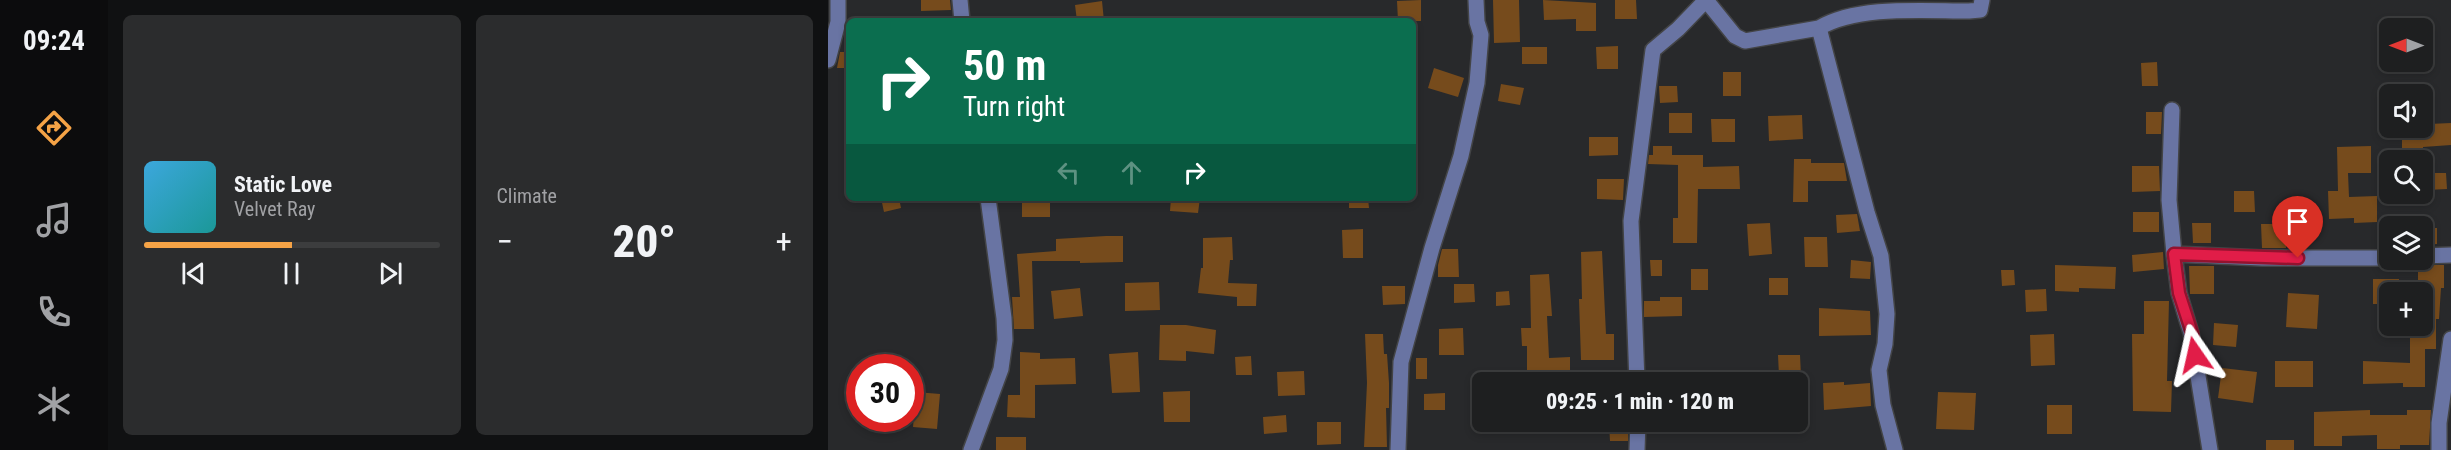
<!DOCTYPE html>
<html lang="en">
<head>
<meta charset="utf-8">
<style>
	body { margin:0; font-family:"Roboto Condensed",sans-serif; background:#2b2c2d; color:#f1f3f6; height:100vh; display:flex; flex-direction:column; font-size:22px; white-space:nowrap }
	* { box-sizing:border-box; margin:0 }
	p { font-size:20px; color:#a1a2a5 }
	.icon { flex:none; width:33px; height:33px; fill:none; stroke:currentColor; stroke-width:2; stroke-linecap:round; stroke-linejoin:round }
	.map { position:relative; flex:1; overflow:hidden }
	.sheet { display:flex; flex-direction:column; gap:15px; padding:15px; background:#101112; width:720px }
	.sheet>* { flex:none }
	.hud { position:absolute; left:18px; top:18px; width:570px; height:183px; border-radius:9px; box-shadow:0 3px 9px #0003,0 0 0 2px #3c3d3e; background:#0b6e4f; color:#fff; overflow:hidden }
	.needle { width:39px; rotate:270deg }
	.buttons { position:absolute; left:1551px; top:18px; display:grid; gap:12px }
	.buttons a { display:grid; place-items:center; width:54px; height:54px; border-radius:9px; background:#1e1f20; box-shadow:0 3px 9px #0003,0 0 0 2px #3c3d3e; font-size:30px }
	.speed { position:absolute; left:18px; top:354px; display:flex; gap:12px; font-size:30px; font-weight:700; text-align:center }
	.speed>* { display:grid; place-content:center; width:78px; height:78px; border-radius:50%; background:#1e1f20; box-shadow:0 3px 9px #0003,0 0 0 2px #3c3d3e; line-height:1 }
	.speed .limit { border:9px solid #d22; background:#fff; color:#111 }
	.pin { position:absolute; display:grid; place-items:center; width:51px; height:51px; color:#fff; margin:-62px -26px; border-radius:50% 50% 50% 0; rotate:-45deg; box-shadow:0 0 6px #0007 }
	.pin .icon { rotate:45deg }
	.me { position:absolute; width:66px; margin:-33px; rotate:349deg; stroke-linejoin:round; filter:drop-shadow(0 0 4px #0008) }
	.turn { display:flex; align-items:center; gap:21px; height:126px; padding:0 18px; font-size:27px }
	.turn .icon { width:78px; height:78px; stroke-width:2.5 }
	.turn b { display:block; font-size:42px; line-height:51px }
	.lanes { display:flex; align-items:center; height:57px; padding:0 18px; background:#0003; justify-content:center; gap:30px; direction:ltr }
	.lanes .off { opacity:.35 }
	.big { font-size:45px; font-weight:800; line-height:1.1 }
	.sheet .widget { flex:1; display:flex; flex-direction:column; justify-content:center; gap:9px; min-width:0; padding:0 21px; border-radius:9px; background:#2b2c2d }
	.song { display:flex; align-items:center; gap:18px }
	.cover { width:72px; height:72px; border-radius:9px; background:linear-gradient(135deg,hsl(200 70% 55%),hsl(180 70% 35%)) }
	.played { height:6px; border-radius:3px; background:linear-gradient(90deg,#f5a346 50%,#3c3d3e 50%) }
	.keys { display:flex; justify-content:space-around; direction:ltr }
	.heat { display:flex; justify-content:space-between; align-items:center; font-size:33px; direction:ltr }
	.sheet .tiles { flex:1; display:grid; gap:15px; grid-template-columns:repeat(2,1fr) }
	.trip { position:absolute; left:644px; top:372px; width:336px; height:60px; border-radius:9px; background:#1e1f20; box-shadow:0 3px 9px #0003,0 0 0 2px #3c3d3e; font-weight:800; line-height:60px; text-align:center }
	main { display:flex; flex:1; min-height:0 }
	.tab-bar { display:flex; flex-direction:column; width:108px; justify-content:space-around; align-items:center; background:#0c0c0d; color:#a1a2a5 }
	.tab-bar .icon { width:42px; height:42px }
	.tab-bar .current { color:#f5a346 }
	.tab-bar b { font-size:27px; color:#f1f3f6 }
	.map>svg:first-child { display:block }
	.building { fill:#764b1c }
	.lines { fill:none; stroke-linecap:round; stroke-linejoin:round }
	.minor-casing { stroke:#434446; stroke-width:18 }
	.minor { stroke:#6974a3; stroke-width:15 }
	.route-casing { stroke:#92132f; stroke-width:15 }
	.route { stroke:#e11d48; stroke-width:10 }
</style>
</head>
<body>
<main>
<nav class="tab-bar">
<b>09:24</b>
<svg class="icon current" aria-label="directions" viewBox="0 0 24 24"><path d="M12 3l9 9-9 9-9-9zM9 14v-3h6M13 9l2 2-2 2"/></svg>
<svg class="icon" aria-label="music" viewBox="0 0 24 24"><path d="M9 18V5l10-2v13"/><circle cx="6" cy="18" r="3"/><circle cx="16" cy="16" r="3"/></svg>
<svg class="icon" aria-label="phone" viewBox="0 0 24 24"><path d="M5 4h4l2 5-3 2q2 4 5 5l2-3 5 2v4C11 20 4 13 5 4z"/></svg>
<svg class="icon" aria-label="climate" viewBox="0 0 24 24"><path d="M12 3v18M4 7l16 10M4 17L20 7"/></svg>
</nav>
<section class="sheet">
<div class="tiles">
<div class="widget">
<div class="song"><i class="cover"></i><div><b>Static Love</b><p>Velvet Ray</p></div></div>
<div class="played"></div>
<div class="keys"><svg class="icon" aria-label="previous" viewBox="0 0 24 24"><path d="M18 5L8 12l10 7zM5 5v14"/></svg><svg class="icon" aria-label="pause" viewBox="0 0 24 24"><path d="M8 5v14M16 5v14"/></svg><svg class="icon" aria-label="next" viewBox="0 0 24 24"><path d="M6 5l10 7-10 7zM19 5v14"/></svg></div>
</div>
<div class="widget"><p>Climate</p>
<div class="heat"><a>−</a><b class="big">20°</b><a>+</a></div>
</div>
</div>
</section>
<div class="map">
<svg width="1623" height="450" viewBox="0 0 1623 450">
	<rect width="100%" height="100%" fill="#28292b"/>
	<path class="building" d="M93,0h29l1,10 -30,1z
		M593,0v21h-23l-1,-20z
		M665,0h26l1,42 -26,1z
		M715,0l53,3v28h-20v-12l-32,1z
		M787,0h21l1,19h-22z
		M274,1l2,20h-27l-2,-16z
		M790,46v23h-21l-1,-22z
		M694,47h25v17h-25z
		M12,52h9v16h-12z
		M1329,62l1,24h-16l-1,-23z
		M606,68l30,10 -6,19 -30,-9z
		M895,72h18v24h-18z
		M673,84l23,4 -4,17 -22,-4z
		M831,86h18l1,16 -18,1z
		M1318,112h16l-1,22h-15z
		M841,113h23v20h-23z
		M974,115l1,24 -34,2 -1,-25z
		M883,119h24v23h-23z
		M1623,123v22l-28,2v4h-21v-22h28l-1,-5z
		M761,137h29v18l-29,1z
		M825,146h19v9h31v12l36,-1 1,23h-42l-1,54h-24v-25h5v-53l-30,-1 1,-9h4z
		M1543,146v27h-23l1,24 28,-1v26l-23,1v-5l-25,1 -1,-28h10l-1,-44z
		M966,159h17v4h33l3,18h-39v21h-15z
		M1304,166h27l1,25 -28,1z
		M1599,173h19l1,16 -20,1z
		M769,179h27l-1,21 -26,-1z
		M1406,191h20l1,21h-21z
		M53,198h18l2,10 -17,4z
		M194,198h28v19h-28z
		M343,198h29l-2,15 -28,-2z
		M521,198h19l1,10h-20z
		M1305,212h26v20h-26z
		M1029,214l3,17 -23,2 -1,-18z
		M942,223l2,31 -23,2 -2,-32z
		M1364,223h19v20h-18z
		M1433,224h25v24h-24z
		M1594,228h15v16l-15,1z
		M535,229v29h-20l-1,-28z
		M278,236h17v26l-43,1v-2h-48l2,68h-20l-2,-32h8l-3,-43 39,-3v-12z
		M404,237l1,23h-3l-2,23 29,1 -1,22h-19v-9l-39,-4 3,-25h2v-30z
		M976,237h23l1,30h-23z
		M614,249h16l1,28h-21v-12z
		M774,251l4,83h8v26h-33l-2,-61h3l-1,-47z
		M1335,252l1,17 -31,3 -1,-17z
		M822,260h12v16h-11z
		M1023,260l20,2 -1,17 -20,-1z
		M1227,265l61,2 -1,22 -36,-1v4l-24,-1z
		M1590,265h26v23h-3l-2,31h-3v30h-11v38h-22v-4l-40,1v-23l47,2v-36h12v-40h-4z
		M1361,266h25v28h-24z
		M863,269h17v21h-17z
		M1173,270h13l1,15 -13,1z
		M721,274l3,42h-5l2,42 21,-1v13l-43,2v-26h-5l-1,-18h10l-1,-53z
		M941,278h19v17h-19z
		M1545,279h26v13h-9v12h-17z
		M331,282l1,28 -35,1v-28z
		M626,284h20l1,18 -21,1z
		M554,286h23v18l-22,1z
		M252,288l3,28 -29,3 -3,-28z
		M1218,289l1,22 -21,1 -1,-22z
		M681,291l1,14 -14,1v-14z
		M1460,293l31,2 -2,34 -31,-2z
		M832,297h22v19l-38,1v-16h16z
		M1316,301h25l-2,80h5l-1,31 -38,-1 -1,-77h12z
		M991,308l51,3 1,24 -52,1z
		M1386,323l24,2 -2,22 -23,-2z
		M332,325h26l30,5 -2,24 -28,-3v10l-27,-1z
		M635,328l1,27h-25v-26z
		M537,334h18l1,20h3l2,29v25h-3l1,39h-23l3,-64z
		M1226,334l1,31 -24,1 -1,-31z
		M192,352l20,1v6l35,-1 1,26 -41,1v33l-28,-1 1,-22h12z
		M310,352l2,40 -28,1 -3,-39z
		M950,355h22l1,21h-22z
		M423,356l1,19h-16l-1,-18z
		M588,358h11v21h-11z
		M1447,361h38v26h-38z
		M1394,368l35,4 -4,31 -35,-5z
		M476,371l1,24 -27,1 -1,-24z
		M1016,382v3l26,-2 1,23 -47,4 -1,-27z
		M362,391v31h-26l-1,-30z
		M88,392l24,2 -3,35 -24,-2z
		M1110,392l38,1 -2,37 -38,-1z
		M617,393v17h-21v-16z
		M1219,405h25v29h-25z
		M1542,410v5h37v-5h24l-2,35h-29v4h-23v-14l-35,1v10h-28v-34z
		M458,415l1,17 -23,2 -1,-17z
		M489,422h24v22l-24,1z
		M800,422v19h-18l-1,-18z
		M168,437h30v13h-30z
		M1438,440h28v10h-28z"/>
	<g class="lines">
		<defs>
			<path id="minor" d="M132,0l2,21
				M991,28c39,-23 105,-17 150,-17l11,-1 2,-10
				M0,60l10,-38v-22
				M1344,110l-3,90 5,54 5,39 12,40 19,117
				M1346,254l88,4h128
				M1594,256l29,-1
				M809,382l-6,-161 22,-171 25,-21 28,-29 29,36 10,5 74,-13 48,184 14,44 6,58 -2,30 -6,26 4,35 12,45
				M143,450l30,-81 4,-29 -1,-22 -16,-120
				M570,450l3,-88 31,-114 29,-92 16,-73 4,-48 -4,-13 -1,-22
				M809,450l1,-28
				M1611,450v-27l12,-84"/>
		</defs>
		<use href="#minor" class="minor-casing"/>
		<use href="#minor" class="minor"/>
	</g>
	<g class="lines">
		<defs>
			<path id="route" d="M1367,355l-3,-22 -13,-40 -5,-39 124,4"/>
		</defs>
		<use href="#route" class="route-casing"/>
		<use href="#route" class="route"/>
	</g>
</svg>
<div class="buttons">
<a><svg class="needle" viewBox="-14 -14 28 28"><path d="M0-13l5 13h-10z" fill="#e53935"/><path d="M0 13l5-13h-10z" fill="#a1a2a5"/></svg></a>
<a><svg class="icon" aria-label="sound" viewBox="0 0 24 24"><path d="M4 9h4l5-4v14l-5-4H4zM17 9q2 3 0 6"/></svg></a>
<a><svg class="icon" aria-label="search" viewBox="0 0 24 24"><circle cx="10" cy="10" r="6"/><path d="M15 15l6 6"/></svg></a>
<a><svg class="icon" aria-label="layers" viewBox="0 0 24 24"><path d="M12 4l9 5-9 5-9-5zM3 14l9 5 9-5"/></svg></a>
<a>+</a>
</div>
<div class="speed"><div class="limit">30</div></div>
<div class="pin" style="left:1470px;top:258px;background:#d93025"><svg class="icon" aria-label="arrive" viewBox="0 0 24 24"><path d="M6 21V4h12l-3 4 3 4H6"/></svg></div>
<svg class="me" style="left:1367px;top:355px" viewBox="-20 -20 40 40"><path d="M0-17L14 15 0 8-14 15z" fill="#e11d48" stroke="#fff" stroke-width="4"/></svg>
<div class="trip">09:25 · 1 min · 120 m</div>
<div class="hud">
<div class="turn"><svg class="icon" aria-label="right" viewBox="0 0 24 24"><path d="M7 20v-9h11M14 6l5 5-5 5"/></svg><div><b>50 m</b>Turn right</div></div>
<div class="lanes"><svg class="icon off" aria-label="left" viewBox="0 0 24 24"><path d="M17 20v-9H6M10 6l-5 5 5 5"/></svg><svg class="icon off" aria-label="ahead" viewBox="0 0 24 24"><path d="M12 20V5M6 11l6-6 6 6"/></svg><svg class="icon" aria-label="right" viewBox="0 0 24 24"><path d="M7 20v-9h11M14 6l5 5-5 5"/></svg></div>
</div>
</div>
</main>
</body>
</html>
